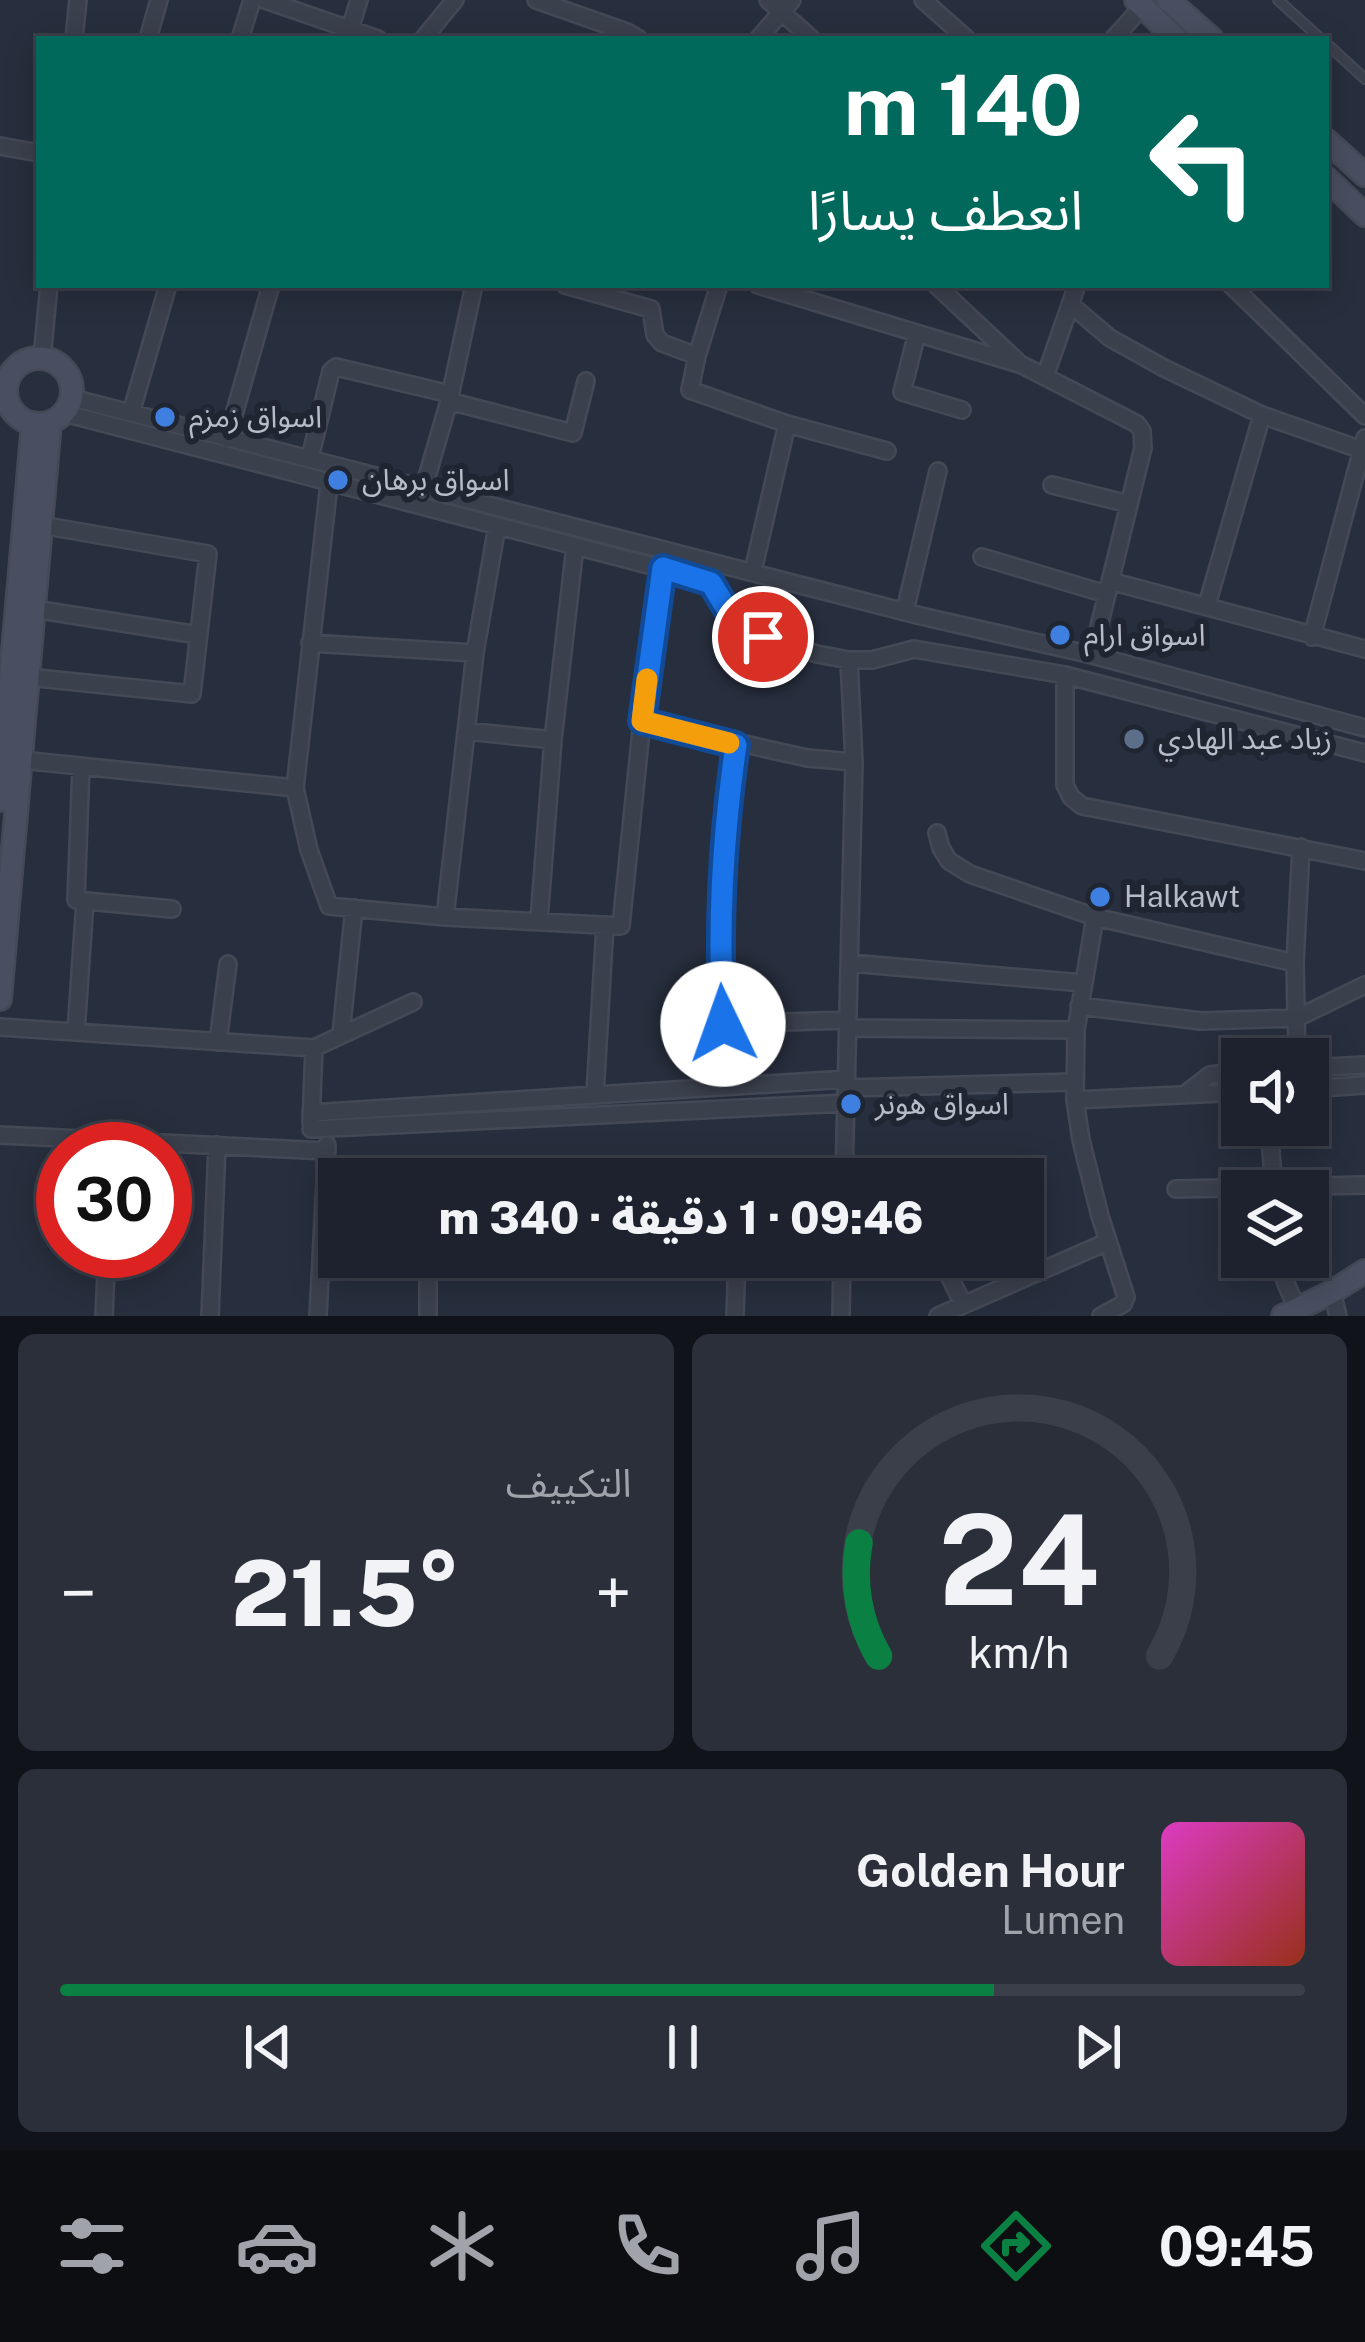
<!DOCTYPE html>
<html lang="ar">
<head>
<meta charset="utf-8">
<style>
	body { margin:0; font-family:"Public Sans","Noto Sans Arabic",sans-serif; background:#2a2f3a; color:#f1f3f6; direction:rtl; height:100vh; display:flex; flex-direction:column; font-size:45px; white-space:nowrap }
	* { box-sizing:border-box; margin:0 }
	p { font-size:39px; color:#a0a4aa }
	.icon { flex:none; width:66px; height:66px; fill:none; stroke:currentColor; stroke-width:2; stroke-linecap:round; stroke-linejoin:round }
	.map { position:relative; height:1316px; overflow:hidden; direction:ltr }
	.details { display:flex; flex-direction:column; gap:18px; padding:18px; background:#101319; flex:1 }
	.details>* { flex:none }
	.banner { position:absolute; left:36px; top:36px; width:1293px; height:252px; border-radius:0px; box-shadow:0 6px 30px #0003,0 0 0 3px #3b3f4a; direction:rtl; background:#00695c; color:#fff; overflow:hidden }
	.fabs { position:absolute; left:1221px; top:1038px; display:grid; gap:24px }
	.fabs a { display:grid; place-items:center; width:108px; height:108px; border-radius:0px; background:#1d222e; box-shadow:0 6px 30px #0003,0 0 0 3px #3b3f4a; font-size:60px }
	.speed { position:absolute; left:36px; top:1122px; display:flex; gap:24px; font-size:60px; font-weight:700; text-align:center }
	.speed>* { display:grid; place-content:center; width:156px; height:156px; border-radius:50%; background:#1d222e; box-shadow:0 6px 30px #0003,0 0 0 3px #3b3f4a; line-height:1 }
	.speed .limit { border:18px solid #d22; background:#fff; color:#111 }
	.pin { position:absolute; display:grid; place-items:center; width:102px; height:102px; color:#fff; margin:-51px; border:6px solid #fff; border-radius:50%; box-shadow:0 3px 12px #0007 }
	.me { position:absolute; width:132px; margin:-66px; rotate:357deg; stroke-linejoin:round; filter:drop-shadow(0 0 9px #0008) }
	.turn { display:flex; align-items:center; gap:42px; height:252px; padding:0 48px; font-size:54px }
	.turn .icon { width:156px; height:156px; stroke-width:2.5 }
	.turn b { display:block; font-size:84px; line-height:102px }
	.big { font-size:90px; font-weight:800; line-height:1.1 }
	.details .tile { flex:1; display:flex; flex-direction:column; justify-content:center; gap:18px; min-width:0; padding:0 42px; border-radius:18px; background:#2a2f3a }
	.details .dial { align-items:center; gap:0 }
	.dial svg { height:312px; overflow:visible; fill:none; stroke:#3b3f4a; stroke-width:7; stroke-linecap:round; text-anchor:middle }
	.dial text { fill:#f1f3f6; stroke:none }
	.song { display:flex; align-items:center; gap:36px }
	.cover { width:144px; height:144px; border-radius:18px; background:linear-gradient(135deg,hsl(310 70% 55%),hsl(10 70% 35%)) }
	.played { height:12px; border-radius:6px; background:linear-gradient(90deg,#0b8043 75%,#3b3f4a 75%) }
	.keys { display:flex; justify-content:space-around; direction:ltr }
	.heat { display:flex; justify-content:space-between; align-items:center; font-size:66px; direction:ltr }
	.details .tiles { flex:1; display:grid; gap:18px; grid-template-columns:1fr 1fr }
	.tile:last-child { grid-column:span 2 }
	.trip { position:absolute; left:318px; top:1158px; width:726px; height:120px; border-radius:0px; background:#1d222e; box-shadow:0 6px 30px #0003,0 0 0 3px #3b3f4a; font-weight:800; line-height:120px; text-align:center; direction:rtl }
	.tabs { display:flex; height:192px; justify-content:space-around; align-items:center; background:#0c0e12; color:#a0a4aa }
	.tabs .icon { width:84px; height:84px }
	.tabs .selected { color:#0b8043 }
	.tabs b { font-size:54px; color:#f1f3f6 }
	.map>svg:first-child { display:block }
	.lines { fill:none; stroke-linecap:round; stroke-linejoin:round }
	.lane-casing { stroke:#444956; stroke-width:12 }
	.street-casing { stroke:#444956; stroke-width:20 }
	.secondary-casing { stroke:#444956; stroke-width:26 }
	.lane { stroke:#3b404d; stroke-width:8 }
	.street { stroke:#3b404d; stroke-width:15 }
	.secondary { stroke:#494f60; stroke-width:21 }
	.route-casing { stroke:#114b97; stroke-width:30 }
	.route { stroke:#1a73e8; stroke-width:21 }
	.slow { stroke:#f59e0b; stroke-width:21 }
	.shop-dot { fill:#3f7fe0; stroke:#202532; stroke-width:4.5 }
	.service-dot { fill:#5c6f8a; stroke:#202532; stroke-width:4.5 }
	.labels { text-anchor:middle; stroke-width:12; stroke-linejoin:round; paint-order:stroke }
	.poi-label { font-size:30px; fill:#b7bcc8; stroke:#202532; text-anchor:start }
</style>
</head>
<body>
<div class="map">
<svg width="1365" height="1316" viewBox="0 0 1365 1316">
	<rect width="100%" height="100%" fill="#272e3d"/>
	<g class="lines">
		<defs>
			<path id="lane" d="M1278,0l43,39
				M1326,43l39,36"/>
			<path id="street" d="M265,0l113,39
				M536,0l91,32 12,7
				M768,0l44,39
				M923,0l44,39
				M74,39l4,-39
				M148,39l11,-39
				M240,39l12,-39
				M347,39l12,-39
				M423,39l32,-39
				M758,39l34,-39
				M1113,39l30,-33
				M0,146l39,7
				M565,285l86,24 4,26 7,8 35,13
				M719,285l-22,71 -7,34 97,34 100,27
				M758,285l264,80 115,59 5,7 1,17 -51,207
				M936,285l81,76
				M1231,285l134,131
				M1070,304l40,34 54,30 98,47 100,35
				M917,333l-15,59 60,18
				M42,358l7,-73
				M1045,377l32,-92
				M0,388h6
				M72,398l849,218 171,39 273,73
				M449,401l124,32 13,-52
				M64,413l638,166 9,4 22,36 14,11 70,24 32,6h23l42,-11 151,26 300,78
				M131,413l37,-128
				M227,439l44,-154
				M310,458l21,-87 5,-4 114,27
				M329,484l-34,304 14,62 20,56 116,11 176,9 21,-205 21,-152
				M1052,485l77,19
				M424,487l25,-86 25,-116
				M982,557l124,37
				M753,571l34,-147
				M1110,581l255,68
				M1207,605l55,-190
				M34,609l164,26
				M905,611l33,-140
				M1312,637l53,-199
				M310,643l165,10
				M1065,675v110l6,12 11,9 283,55
				M28,677l164,17 16,-140 -167,-29
				M642,721l165,37 47,4
				M466,731l87,9
				M737,745c-16,97 -18,180 -14,279l125,-4
				M21,760l274,28
				M81,766l-5,134 96,9
				M937,833l4,15 8,13 21,13 125,43 200,46
				M445,917l30,-264 22,-127
				M1095,917l-19,113 -1,70 6,40 19,76 26,81 -3,7 -22,12
				M539,920l14,-180 22,-194
				M850,963l233,20
				M1079,1006l122,15 96,-3 68,-33
				M0,1027l314,21 99,-46
				M848,1028l228,2
				M76,1032l9,-131
				M341,1034l13,-126
				M218,1042l10,-78
				M1297,1059l-2,-96 6,-116
				M1308,1068l57,-3
				M846,1088l228,-6
				M1308,1089l57,-4
				M595,1095l10,-170
				M1184,1095l26,-20 32,-4
				M1075,1100l167,-8
				M311,1113l536,-34
				M311,1123l3,-75
				M1269,1125l5,66
				M311,1129l535,-26
				M0,1135l327,16
				M844,1179l10,-417 -5,-102
				M1176,1189l189,-4
				M428,1257v59
				M940,1257l23,47
				M1282,1257l3,24 12,28
				M1332,1292l6,24
				M104,1316l3,-65
				M210,1316l7,-171
				M318,1316l9,-171
				M735,1316l2,-59
				M841,1316l1,-59
				M938,1316l169,-74"/>
			<path id="secondary" d="M1136,0l40,39
				M1168,0l44,39
				M1326,140l39,35
				M1326,178l39,37
				M6 391a33 33 0 1 1 66 0a33 33 0 1 1-66 0Z
				M0,800l33,-377
				M0,999l50,-577
				M1283,1316l49,-24 33,-21"/>
		</defs>
		<use href="#lane" class="lane-casing"/>
		<use href="#street" class="street-casing"/>
		<use href="#secondary" class="secondary-casing"/>
		<use href="#lane" class="lane"/>
		<use href="#street" class="street"/>
		<use href="#secondary" class="secondary"/>
	</g>
	<g class="lines">
		<defs>
			<path id="route" d="M723,1024c-5,-97 -1,-183 13,-279l-94,-24 21,-153 48,15 22,36 30,18"/>
		</defs>
		<use href="#route" class="route-casing"/>
		<use href="#route" class="route"/>
		<path class="slow" d="M647,679l-5,42 87,22"/>
	</g>
	<g class="shop-dot">
		<circle cx="165" cy="417" r="12"/>
		<circle cx="338" cy="480" r="12"/>
		<circle cx="1060" cy="635" r="12"/>
		<circle cx="1100" cy="897" r="12"/>
		<circle cx="851" cy="1104" r="12"/>
	</g>
	<circle class="service-dot" cx="1134" cy="739" r="12"/>
	<g class="labels">
		<g class="poi-label">
			<text x="189" y="427">اسواق زمزم</text>
			<text x="362" y="490">اسواق برهان</text>
			<text x="1084" y="645">اسواق ارام</text>
			<text x="1158" y="749">زياد عبد الهادي</text>
			<text x="1124" y="907">Halkawt</text>
			<text x="875" y="1114">اسواق هونر</text>
		</g>
	</g>
</svg>
<div class="fabs">
<a><svg class="icon" aria-label="sound" viewBox="0 0 24 24"><path d="M4 9h4l5-4v14l-5-4H4zM17 9q2 3 0 6"/></svg></a>
<a><svg class="icon" aria-label="layers" viewBox="0 0 24 24"><path d="M12 4l9 5-9 5-9-5zM3 14l9 5 9-5"/></svg></a>
</div>
<div class="speed"><div class="limit">30</div></div>
<div class="pin" style="left:763px;top:637px;background:#d93025"><svg class="icon" aria-label="arrive" viewBox="0 0 24 24"><path d="M6 21V4h12l-3 4 3 4H6"/></svg></div>
<svg class="me" style="left:723px;top:1024px" viewBox="-20 -20 40 40"><circle r="19" fill="#fff"/><path d="M0-13L10 11 0 6-10 11z" fill="#1a73e8"/></svg>
<div class="trip">09:46 · 1 دقيقة · 340 m</div>
<div class="banner">
<div class="turn"><svg class="icon" aria-label="left" viewBox="0 0 24 24"><path d="M17 20v-9H6M10 6l-5 5 5 5"/></svg><div><b>140 m</b>انعطف يسارًا</div></div>
</div>
</div>
<section class="details">
<div class="tiles">
<div class="tile dial"><svg viewBox="0 0 100 80">
<path d="M14 69A42 42 0 1 1 86 69"/>
<path d="M14 69A42 42 0 0 1 9 40" stroke="#0b8043"/>
<text x="50" y="56" font-size="32" font-weight="700">24</text>
<text x="50" y="72" font-size="11">km/h</text>
</svg></div>
<div class="tile"><p>التكييف</p>
<div class="heat"><a>−</a><b class="big">21.5°</b><a>+</a></div>
</div>
<div class="tile">
<div class="song"><i class="cover"></i><div><b>Golden Hour</b><p>Lumen</p></div></div>
<div class="played"></div>
<div class="keys"><svg class="icon" aria-label="previous" viewBox="0 0 24 24"><path d="M18 5L8 12l10 7zM5 5v14"/></svg><svg class="icon" aria-label="pause" viewBox="0 0 24 24"><path d="M8 5v14M16 5v14"/></svg><svg class="icon" aria-label="next" viewBox="0 0 24 24"><path d="M6 5l10 7-10 7zM19 5v14"/></svg></div>
</div>
</div>
</section>
<nav class="tabs">
<b>09:45</b>
<svg class="icon selected" aria-label="directions" viewBox="0 0 24 24"><path d="M12 3l9 9-9 9-9-9zM9 14v-3h6M13 9l2 2-2 2"/></svg>
<svg class="icon" aria-label="music" viewBox="0 0 24 24"><path d="M9 18V5l10-2v13"/><circle cx="6" cy="18" r="3"/><circle cx="16" cy="16" r="3"/></svg>
<svg class="icon" aria-label="phone" viewBox="0 0 24 24"><path d="M5 4h4l2 5-3 2q2 4 5 5l2-3 5 2v4C11 20 4 13 5 4z"/></svg>
<svg class="icon" aria-label="climate" viewBox="0 0 24 24"><path d="M12 3v18M4 7l16 10M4 17L20 7"/></svg>
<svg class="icon" aria-label="car" viewBox="0 0 24 24"><path d="M5 17H2v-5l4-1 3-4h7l3 4 3 1v5h-3M9 17h6M6 11h13"/><circle cx="7" cy="17" r="2"/><circle cx="17" cy="17" r="2"/></svg>
<svg class="icon" aria-label="filters" viewBox="0 0 24 24"><path d="M4 7h16M4 17h16"/><circle cx="9" cy="7" r="2"/><circle cx="15" cy="17" r="2"/></svg>
</nav>
</body>
</html>
